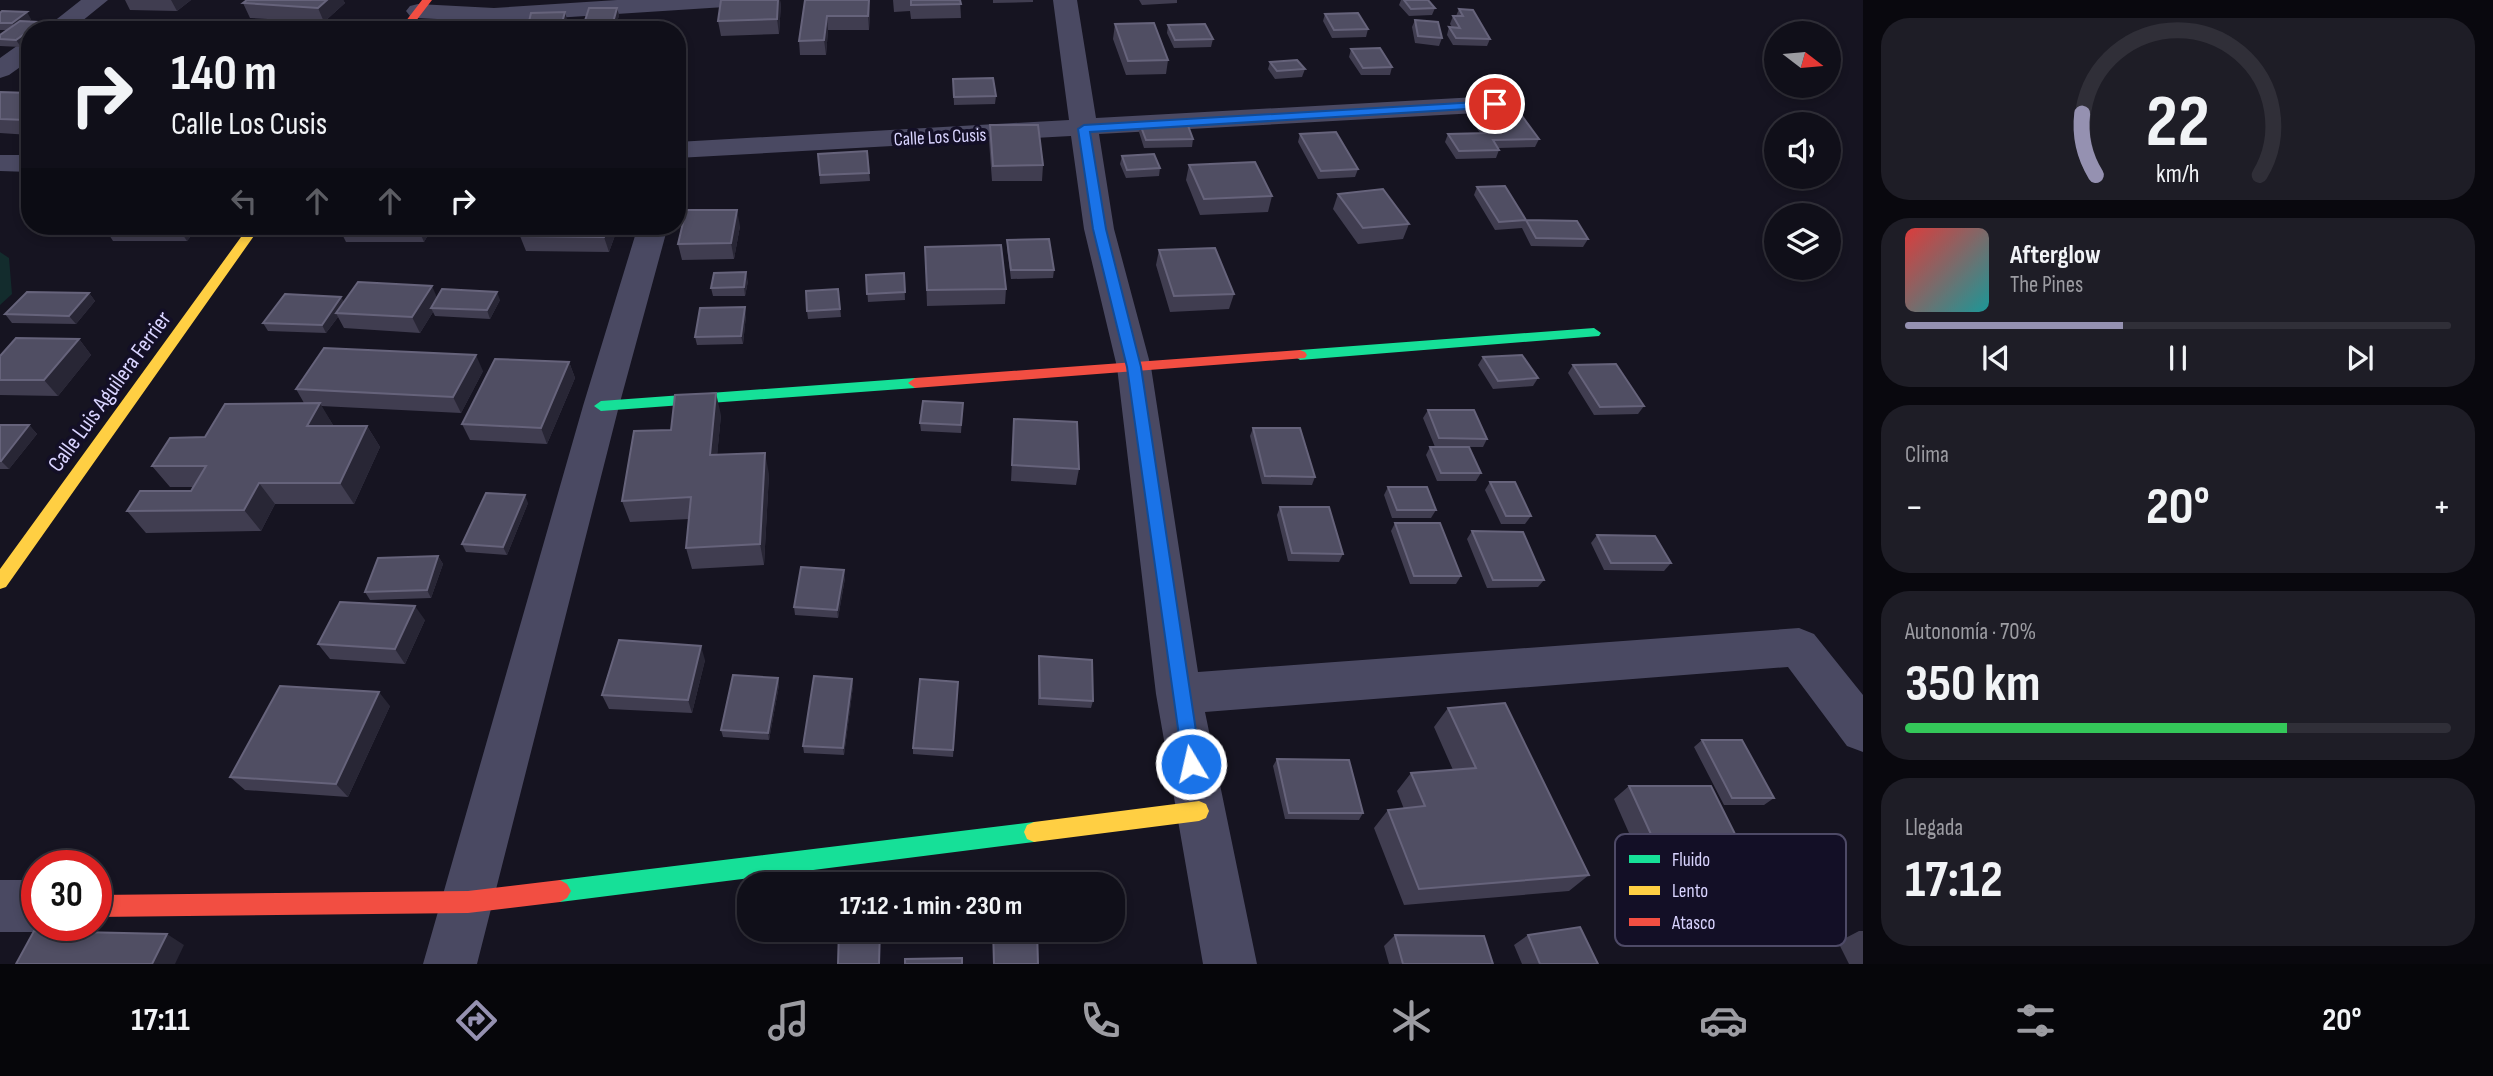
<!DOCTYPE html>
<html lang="es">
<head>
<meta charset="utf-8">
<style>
	body { margin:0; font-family:"Sofia Sans Condensed",sans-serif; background:#1e1d26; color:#f1f3f6; height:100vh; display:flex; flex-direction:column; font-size:26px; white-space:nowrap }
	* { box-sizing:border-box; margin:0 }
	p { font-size:23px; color:#9c9ca2 }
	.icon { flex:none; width:38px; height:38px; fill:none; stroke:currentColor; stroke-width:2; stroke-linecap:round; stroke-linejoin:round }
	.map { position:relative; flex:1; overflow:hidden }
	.sheet { display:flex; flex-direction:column; gap:18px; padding:18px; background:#09080e; width:630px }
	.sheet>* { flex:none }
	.guide { position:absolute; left:21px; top:21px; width:665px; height:214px; border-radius:28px; box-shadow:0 4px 10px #0003,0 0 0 2px #302f38; background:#100f19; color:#f1f3f6; overflow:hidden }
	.needle { width:46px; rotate:106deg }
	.controls { position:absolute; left:1764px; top:21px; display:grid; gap:14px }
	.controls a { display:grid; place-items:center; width:77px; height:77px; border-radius:50%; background:#100f19; box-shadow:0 4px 10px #0003,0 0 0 2px #302f38; font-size:35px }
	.speed { position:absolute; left:21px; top:850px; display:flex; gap:14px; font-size:35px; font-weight:700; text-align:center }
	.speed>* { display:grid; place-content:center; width:91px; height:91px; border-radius:50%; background:#100f19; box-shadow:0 4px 10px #0003,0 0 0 2px #302f38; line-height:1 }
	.speed .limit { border:10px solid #d22; background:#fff; color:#111 }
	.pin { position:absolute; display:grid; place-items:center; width:60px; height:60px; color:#fff; margin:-30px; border:4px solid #fff; border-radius:50%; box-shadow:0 2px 7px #0007 }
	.me { position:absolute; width:77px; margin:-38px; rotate:351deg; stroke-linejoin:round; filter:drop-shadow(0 0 5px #0008) }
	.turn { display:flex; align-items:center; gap:24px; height:147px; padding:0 35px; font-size:32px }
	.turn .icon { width:91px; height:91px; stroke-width:2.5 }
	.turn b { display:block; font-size:49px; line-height:60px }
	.lanes { display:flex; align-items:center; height:66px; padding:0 35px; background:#0003; justify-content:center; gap:35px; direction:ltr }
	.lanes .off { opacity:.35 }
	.big { font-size:52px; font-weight:700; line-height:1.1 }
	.sheet .widget { flex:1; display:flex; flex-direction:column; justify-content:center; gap:10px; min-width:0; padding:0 24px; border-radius:28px; background:#1e1d26 }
	.sheet .dial { align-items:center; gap:0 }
	.dial svg { height:182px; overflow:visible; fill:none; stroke:#302f38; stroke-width:7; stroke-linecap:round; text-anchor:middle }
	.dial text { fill:#f1f3f6; stroke:none }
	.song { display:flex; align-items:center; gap:21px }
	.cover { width:84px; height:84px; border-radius:10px; background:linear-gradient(135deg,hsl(0 70% 55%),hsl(180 70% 35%)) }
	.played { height:7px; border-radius:4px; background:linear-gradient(90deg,#9591b1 40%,#302f38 40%) }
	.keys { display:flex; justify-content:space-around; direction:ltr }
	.heat { display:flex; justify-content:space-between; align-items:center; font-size:38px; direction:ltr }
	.charge { height:10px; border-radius:5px; background:linear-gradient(90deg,#34c759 70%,#302f38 0) }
	.trip { position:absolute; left:737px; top:872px; width:388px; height:70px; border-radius:28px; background:#100f19; box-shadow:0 4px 10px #0003,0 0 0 2px #302f38; font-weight:700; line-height:70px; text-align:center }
	.tabs { display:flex; height:112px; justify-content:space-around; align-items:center; background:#06060a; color:#9c9ca2 }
	.tabs .icon { width:49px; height:49px }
	.tabs .current { color:#9591b1 }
	.tabs b { font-size:32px; color:#f1f3f6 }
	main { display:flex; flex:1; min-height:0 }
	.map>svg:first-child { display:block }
	.green { fill:#132c2d }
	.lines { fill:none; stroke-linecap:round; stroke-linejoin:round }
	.street { fill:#4a4962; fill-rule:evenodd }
	.fast { fill:#16e098; fill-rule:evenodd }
	.slow { fill:#ffcf43; fill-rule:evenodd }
	.jam { fill:#f24e42; fill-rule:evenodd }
	.wall { fill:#403d50 }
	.shaded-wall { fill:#282635 }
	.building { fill:#504e63; stroke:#66637b; stroke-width:2 }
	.route { fill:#1a73e8; stroke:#114b97; stroke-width:2 }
	.labels { text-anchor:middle; stroke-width:7; stroke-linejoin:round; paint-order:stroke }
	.far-street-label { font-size:19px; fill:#d9d4ff; stroke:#130f26 }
	.street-label { font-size:23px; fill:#d9d4ff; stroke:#130f26 }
	.key { fill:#130f26; stroke:#4e4a67; stroke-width:2 }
	.key-label { font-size:19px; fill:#d9d4ff }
</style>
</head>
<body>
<main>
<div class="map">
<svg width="1863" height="964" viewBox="0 0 1863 964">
	<rect width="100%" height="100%" fill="#161421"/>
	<path class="green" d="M0,252l9,6 3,36 -12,11z"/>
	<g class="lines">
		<path class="street" d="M81,0h27l-37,30h-28z
			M617,0h120l-4,5 -8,2 -231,15 -76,-4 -8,-2 -4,-5 4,-5 8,-2 76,4z
			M1053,0h24l19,118 399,-22 9,2 4,6 -4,6 -9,2 -396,22 15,95 37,138 47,305 601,-44 15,6 49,61v57l-16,-6 -59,-79 -583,45 52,252h-54l-47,-270 -39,-327 -33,-138 -13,-93 -394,22v-16l392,-22z
			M30,41v19l-21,15 -9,3v-20l21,-15z
			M0,155h30v17l-30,-1z
			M638,226h30l-49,180 -142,558h-54l160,-558z
			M0,880h37v46h15l-15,6h-37z"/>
		<path class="fast" d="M1594,328l7,5 -2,3 -299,24 -7,-5 7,-5z
			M915,378l7,5 -7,5 -314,23 -7,-5 7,-5z
			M1034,822l7,3 3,7 -3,7 -7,3 -474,60 -7,-4 -4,-7 4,-7 7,-4z"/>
		<path class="slow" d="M249,226h12l-255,361 -6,2v-20z
			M1199,801l7,3 3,7 -3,7 -7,3 -165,21 -7,-3 -3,-7 3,-7 7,-3z"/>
		<path class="jam" d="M422,0h10l-23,30h-10z
			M1300,350l5,2 2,3 -2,3 -390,30 -7,-5 7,-5z
			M560,880l7,4 4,7 -4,7 -7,4 -92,11 -372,4v-22l372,-4z"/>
	</g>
	<path class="wall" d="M125,0h66l-14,11 -47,-1z
		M247,0h96l2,3 -21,19 -74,-4 -7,-15z
		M805,0l65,10 -1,20h-41l-2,25h-26l-1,-14z
		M893,0h67l1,18 -50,1 -1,-8 -16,1z
		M993,0h40v2l-40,1z
		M1139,0h38v3l-35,2z
		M1401,0h27l7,8 -3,7 -23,1 -10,-11z
		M781,3l-2,31 -58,2 -3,-15z
		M617,8l2,7 -4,15h-31l-1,-3z
		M1459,9l31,30 -3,7 -34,-1 -6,-10 2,-8h3l-2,-3 3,-8h3z
		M0,13l31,6 -3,3 2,19 -9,6 -21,-1v-11l7,-5h-7z
		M1325,14l43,15 -2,8 -34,1 -9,-17z
		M1415,20l27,18 -3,8 -24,-3 -3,-16z
		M1115,24l53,36 -2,14 -40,1 -13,-36z
		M1168,25l45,14 -2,8 -37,1 -7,-15z
		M1351,49l41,18 -2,8h-29l-12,-18z
		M1270,62l35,7 -3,8 -27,2 -7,-10z
		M953,79l43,17 -1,8 -41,1z
		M0,92l30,1v42l-30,-2z
		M1477,116l62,23 -4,8 -37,1 1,2 -3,8 -40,1 -11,-17 3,-8 32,-1 -6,-9z
		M1140,124l53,15 -1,8 -48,1 -5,-16z
		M990,125l53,40 -1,16h-50l-3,-40z
		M1300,134l58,35 -3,8 -37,2 -20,-37z
		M867,151l3,30 -50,3 -2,-30z
		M1122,156l38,12 -1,8 -33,2 -6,-14z
		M1189,165l83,31 -4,16 -68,3 -14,-35z
		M1477,187l49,33 62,19 -5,8 -52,-1 -9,-18 -27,2 -21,-35z
		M1338,194l71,30 -6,15 -45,5 -25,-35z
		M44,226h155l-12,15h-74l-9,-14 -9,9 -45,-3z
		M338,226h95l-9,16h-78z
		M740,226l-6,33 -52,1 -4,-16z
		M618,227l-9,25 -83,-1 -6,-15z
		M1007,240l47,30 -1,8 -42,1 -4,-31z
		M925,247l81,42 -1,15 -78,2z
		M1159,250l75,44 -5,15 -59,3 -14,-47z
		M904,273l1,27 -37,2 -2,-27z
		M748,281l-3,15h-32l-2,-8z
		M838,289l3,28 -33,2 -1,-8z
		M89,293l6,8 -19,23 -64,-1 -7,-9z
		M437,298l63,2 -10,19 -55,-3 -2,-4 -13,21 -76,-5 -6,-11 -12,16 -58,-2 -5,-8 81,-22z
		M746,315l-3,29 -46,1 -2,-8z
		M79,339l12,16 -33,41 -58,-1v-39z
		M1483,357l55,21 -5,8 -40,3 -15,-24z
		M569,362l6,16 -28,66 -77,-4 -8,-16z
		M1573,365l71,41 -6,8 -44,1 -26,-42z
		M483,371l-22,42 -140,-7 12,19 -1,1h35l13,21 -26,57h-79l-14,27 -115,2 -19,-22 64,-20 2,-4h-23l-18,-21 53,-29 99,-34 -8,-14z
		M963,403l-2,30 -40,-2 -1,-8z
		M1428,410l59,29 -4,8h-48l-12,-29z
		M721,415l-4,40 52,19 -5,91 -72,4 -6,-21 3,-29 -59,3 -8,-21 49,-71z
		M1014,419l65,50 -3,16 -65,-4z
		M0,425h29l8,9 -28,35h-9z
		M1253,428l62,49 -3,8 -50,-1 -12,-48z
		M1430,447l51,26 -5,8h-39l-11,-26z
		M1490,482l41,34 -6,8h-24l-16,-34z
		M1388,487l48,23 -5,8h-39l-8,-23z
		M528,503l-21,52 -41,-3 -4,-8z
		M1280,507l63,47 -4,8 -51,-1 -11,-46z
		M1395,523l66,53 -5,8h-46l-19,-53z
		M1472,531l72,49 -6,7 -51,1 -20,-49z
		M1597,535l74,28 -7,8 -60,-1 -13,-27z
		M438,556l5,8 -12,34 -61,2 -5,-8z
		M845,578l-7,40 -43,-3 -1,-8z
		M425,620l-20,44 -75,-5 -12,-15z
		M1039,656l54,45 -2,7 -53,-3v-41z
		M705,660l-13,53 -83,-4 -7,-14z
		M778,678l1,7 -10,55 -46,-3 -2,-7z
		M852,679l1,7 -9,69 -40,-2 -1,-7z
		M958,682l-5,75 -40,-3v-6z
		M390,706l-42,91 -103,-7 -15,-13z
		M1448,708l141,167 -20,16 -165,14 -30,-77 14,-18 16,-1 -7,-18 14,-18 42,-3 -19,-43z
		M1702,740l72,58 -10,7h-40l-30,-58z
		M1277,759l86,54 -4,7 -74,-1 -12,-53z
		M1629,786l133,102 -19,11h-85l-44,-100z
		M1859,931h4v33h-14l-11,-22z
		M1395,935l98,29h-104l-5,-18z
		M1528,935l70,29h-76l-8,-19z"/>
	<path class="shaded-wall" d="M171,0h20l-14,11z
		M327,0h16l2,3 -21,19 -6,-14z
		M778,0h2l1,3 -2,31 -2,-15z
		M870,0v10l-1,20 -1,-14z
		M617,8l2,7 -4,15h-3v-4z
		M27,12l4,7 -14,12 -5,-8z
		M565,12l2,7 -3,11h-4z
		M827,16l1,14 -2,25 -2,-15z
		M41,22l5,8h-15z
		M30,30v11l-9,6 -5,-7z
		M30,117v9l-4,-6z
		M737,210l3,16 -6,33 -3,-16z
		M91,226h12l1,1 -9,9 -6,-9z
		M177,226h22l-12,15z
		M417,226h16l-9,16z
		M609,226l9,1 -9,25 -5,-15z
		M746,272l2,9 -3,15 -1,-9z
		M432,286l7,16 -8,6 2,4 -13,21 -8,-16z
		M497,292l3,8 -10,19 -3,-9z
		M89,293l6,8 -19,23 -7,-8z
		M341,297l5,8 -10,8 2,4 -12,16 -4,-8z
		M745,307l1,8 -3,29 -2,-8z
		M79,339l12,16 -33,41 -14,-16z
		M476,355l7,16 -22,42 -8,-16z
		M569,362l6,16 -28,66 -6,-16z
		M716,393l5,22 -6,62 -5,-22z
		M320,403l13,22 -12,23 -14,-22z
		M29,425l8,9 -28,35 -8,-8z
		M367,426l13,21 -26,57 -14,-21z
		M765,453l4,21 -5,91 -4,-21z
		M259,483l16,21 -14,27 -17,-21z
		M525,495l3,8 -21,52 -4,-8z
		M438,556l5,8 -12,34 -4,-8z
		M844,570l1,8 -7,40 -1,-8z
		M415,606l10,14 -20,44 -10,-15z
		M701,646l4,14 -13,53 -4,-13z
		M778,678l1,7 -10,55 -1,-7z
		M852,679l1,7 -9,69 -1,-7z
		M379,692l11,14 -42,91 -12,-13z
		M167,934l17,11 -9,19h-23z"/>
	<path class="building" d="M247,0h80l-9,8 -75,-5z
		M721,0h57l-1,19 -59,2z
		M805,0h64l-1,16h-41l-3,24 -25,1z
		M911,0h49l1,4 -50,1z
		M1404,0h24l7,8 -24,1z
		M589,8h28l-5,18 -29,1z
		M1459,9l14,1 17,29 -34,-1 -7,-11 11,1 -7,-12h10z
		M2,11l25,1 -15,11h-12v-10z
		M565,12l-5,18h-33l4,-17z
		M1358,13l10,16 -34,1 -9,-16z
		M1415,20l23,2 4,16 -24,-2z
		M20,21l21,1 -25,18 -16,-1v-4z
		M1154,23l14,37 -40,1 -13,-37z
		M1205,24l8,15 -38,1 -7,-15z
		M1380,48l12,19 -29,1 -12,-19z
		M1297,60l8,9 -28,2 -7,-9z
		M993,78l3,18 -42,1 -1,-18z
		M0,92l30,1v24l-4,3 -26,-1z
		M1477,116h45l17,23 -46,1 6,10 -40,1 -11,-17 40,-1z
		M1187,123l6,16 -47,1 -6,-16z
		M990,125h48l5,40 -50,1z
		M1336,132l22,37 -37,2 -21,-37z
		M867,151l2,22 -49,2 -2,-21z
		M1154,154l6,14 -33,2 -5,-14z
		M1255,162l17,34 -68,3 -15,-34z
		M1505,186l21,34 -27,2 -22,-35z
		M1383,189l26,35 -46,4 -25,-34z
		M686,210h51l-6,33 -53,1z
		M1526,220l51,1 11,18 -52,-1z
		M53,226h38l-2,1z
		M525,226h84l-5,11 -84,-1z
		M1049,239l5,31h-43l-4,-30z
		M1001,245l5,44 -79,1 -2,-43z
		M1215,248l19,46 -60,2 -15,-46z
		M746,272l-2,15 -33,1 3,-15z
		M904,273l1,19 -38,2 -1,-19z
		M358,282l74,4 -20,31 -76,-4z
		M442,289l55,3 -10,18 -56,-2z
		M838,289l2,20 -33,2 -1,-20z
		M27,292l62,1 -20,23 -64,-2z
		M285,294l56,3 -19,28 -59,-2z
		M745,307l-4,29 -46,1 5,-29z
		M16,338l63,1 -35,41h-44v-24z
		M324,348l152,7 -23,42 -157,-8z
		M1522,355l16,23 -40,3 -15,-24z
		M495,359l74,3 -28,66 -79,-4z
		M1616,364l28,42 -44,1 -27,-42z
		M716,393l-6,62 55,-2 -5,91 -74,4 5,-51 -69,4 12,-70 37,-1 4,-35z
		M923,401l40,2 -2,22 -41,-2z
		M320,403l-13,23h60l-27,57h-81l-15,27 -117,1 13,-20h51l15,-25h-54l18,-28 35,-1 20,-33z
		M1428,410h46l13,29 -48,-1z
		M1014,419l63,3 2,47 -67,-4z
		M0,425h29l-28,36h-1z
		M1253,428h47l15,49 -50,-1z
		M1430,447h39l12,26h-40z
		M1490,482h25l16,34h-25z
		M1388,487h39l9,23h-39z
		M486,493l39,2 -22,52 -41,-3z
		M1280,507h49l14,47 -51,-1z
		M1395,523h45l21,53h-47z
		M1472,531l51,1 21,48h-51z
		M1597,535l58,1 16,27h-60z
		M438,556l-11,34 -62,2 13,-34z
		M801,567l43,3 -7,40 -43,-3z
		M340,602l75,4 -20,43 -77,-5z
		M619,640l82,6 -13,54 -86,-5z
		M1039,656l53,4 1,41 -53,-3z
		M733,675l45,3 -10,55 -47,-3z
		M814,676l38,3 -9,69 -40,-2z
		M920,679l38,3 -5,68 -40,-2z
		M280,686l99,6 -43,92 -106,-7z
		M1505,703l84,172 -170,14 -31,-79 37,-4 -14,-33 65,-5 -28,-60z
		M1702,740h40l32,58h-42z
		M1277,759l72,1 14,53h-74z
		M1629,786h82l51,102 -87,-1z
		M1580,927l18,37h-58l-12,-29z
		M839,929h41l-1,35h-41z
		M993,929h44l1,35h-44z
		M34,931l133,3 -15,30h-136z
		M1395,935l89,1 9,28h-90z
		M962,958v6h-57v-5z"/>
	<path class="route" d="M1495,101l4,1v5l-409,25 16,97 35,138 60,397 -3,7 -7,2 -7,-2 -57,-404 -34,-138 -15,-100 6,-4z"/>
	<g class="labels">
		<g class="far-street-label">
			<text transform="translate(940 136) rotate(-3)" y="7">Calle Los Cusis</text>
		</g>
		<g class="street-label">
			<text transform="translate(109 391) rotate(-54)" y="8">Calle Luis Aguilera Ferrier</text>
		</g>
	</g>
	<rect x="1615" y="834" width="231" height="112" rx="10" class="key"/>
	<rect x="1629" y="855" width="31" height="8" fill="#16e098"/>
	<rect x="1629" y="886" width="31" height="9" fill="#ffcf43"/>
	<rect x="1629" y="918" width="31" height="8" fill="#f24e42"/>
	<g class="key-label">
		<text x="1672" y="866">Fluido</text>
		<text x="1672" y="897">Lento</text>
		<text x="1672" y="929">Atasco</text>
	</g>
</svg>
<div class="controls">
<a><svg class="needle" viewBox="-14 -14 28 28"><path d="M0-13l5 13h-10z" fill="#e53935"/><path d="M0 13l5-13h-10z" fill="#9c9ca2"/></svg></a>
<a><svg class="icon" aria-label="sound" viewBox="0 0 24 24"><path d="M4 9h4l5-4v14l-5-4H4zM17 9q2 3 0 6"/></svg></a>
<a><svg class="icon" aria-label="layers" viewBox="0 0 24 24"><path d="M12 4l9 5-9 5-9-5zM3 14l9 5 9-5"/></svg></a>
</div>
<div class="speed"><div class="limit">30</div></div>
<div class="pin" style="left:1495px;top:104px;background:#d93025"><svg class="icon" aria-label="arrive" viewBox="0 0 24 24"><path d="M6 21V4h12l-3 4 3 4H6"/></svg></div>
<svg class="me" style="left:1191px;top:764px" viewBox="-20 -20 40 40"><circle r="17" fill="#1a73e8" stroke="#fff" stroke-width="3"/><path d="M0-11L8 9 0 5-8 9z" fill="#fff"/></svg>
<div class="trip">17:12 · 1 min · 230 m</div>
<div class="guide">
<div class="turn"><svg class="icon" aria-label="right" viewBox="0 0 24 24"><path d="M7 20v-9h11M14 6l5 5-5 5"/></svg><div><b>140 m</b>Calle Los Cusis</div></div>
<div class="lanes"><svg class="icon off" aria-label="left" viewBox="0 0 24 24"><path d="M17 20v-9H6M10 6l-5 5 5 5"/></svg><svg class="icon off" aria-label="ahead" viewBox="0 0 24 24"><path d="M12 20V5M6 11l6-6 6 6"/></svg><svg class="icon off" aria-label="ahead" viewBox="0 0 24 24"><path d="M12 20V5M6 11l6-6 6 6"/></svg><svg class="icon" aria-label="right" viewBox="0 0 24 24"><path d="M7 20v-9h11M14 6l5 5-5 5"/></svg></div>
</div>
</div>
<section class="sheet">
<div class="widget dial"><svg viewBox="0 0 100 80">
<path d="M14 69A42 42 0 1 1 86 69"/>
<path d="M14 69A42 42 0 0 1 8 42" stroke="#9591b1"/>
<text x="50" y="56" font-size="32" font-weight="700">22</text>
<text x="50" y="72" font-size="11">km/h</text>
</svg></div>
<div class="widget">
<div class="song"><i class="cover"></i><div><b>Afterglow</b><p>The Pines</p></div></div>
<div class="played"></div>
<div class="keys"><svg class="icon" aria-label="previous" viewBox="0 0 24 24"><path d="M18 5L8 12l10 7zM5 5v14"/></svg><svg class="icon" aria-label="pause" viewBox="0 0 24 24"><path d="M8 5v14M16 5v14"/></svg><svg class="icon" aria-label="next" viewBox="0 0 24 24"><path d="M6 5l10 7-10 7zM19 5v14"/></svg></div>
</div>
<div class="widget"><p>Clima</p>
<div class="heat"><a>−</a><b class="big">20°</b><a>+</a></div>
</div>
<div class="widget"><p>Autonomía · 70%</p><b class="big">350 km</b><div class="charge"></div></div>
<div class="widget"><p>Llegada</p><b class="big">17:12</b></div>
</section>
</main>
<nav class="tabs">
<b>17:11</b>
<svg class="icon current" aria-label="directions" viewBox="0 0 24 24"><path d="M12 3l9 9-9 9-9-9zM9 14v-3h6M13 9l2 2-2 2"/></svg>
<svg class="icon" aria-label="music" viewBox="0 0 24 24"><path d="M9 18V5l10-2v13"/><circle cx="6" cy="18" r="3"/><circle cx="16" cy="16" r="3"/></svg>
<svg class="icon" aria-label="phone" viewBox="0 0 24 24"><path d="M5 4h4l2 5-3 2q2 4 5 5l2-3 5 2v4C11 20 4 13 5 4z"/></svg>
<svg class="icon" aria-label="climate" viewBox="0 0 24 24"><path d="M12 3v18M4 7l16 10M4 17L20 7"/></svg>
<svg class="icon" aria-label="car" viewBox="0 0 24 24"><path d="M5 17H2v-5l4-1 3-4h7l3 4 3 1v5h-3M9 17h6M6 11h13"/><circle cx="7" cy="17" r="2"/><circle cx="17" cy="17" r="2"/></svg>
<svg class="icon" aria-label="filters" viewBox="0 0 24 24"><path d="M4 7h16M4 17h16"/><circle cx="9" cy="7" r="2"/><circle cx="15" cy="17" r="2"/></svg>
<b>20°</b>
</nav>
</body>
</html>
